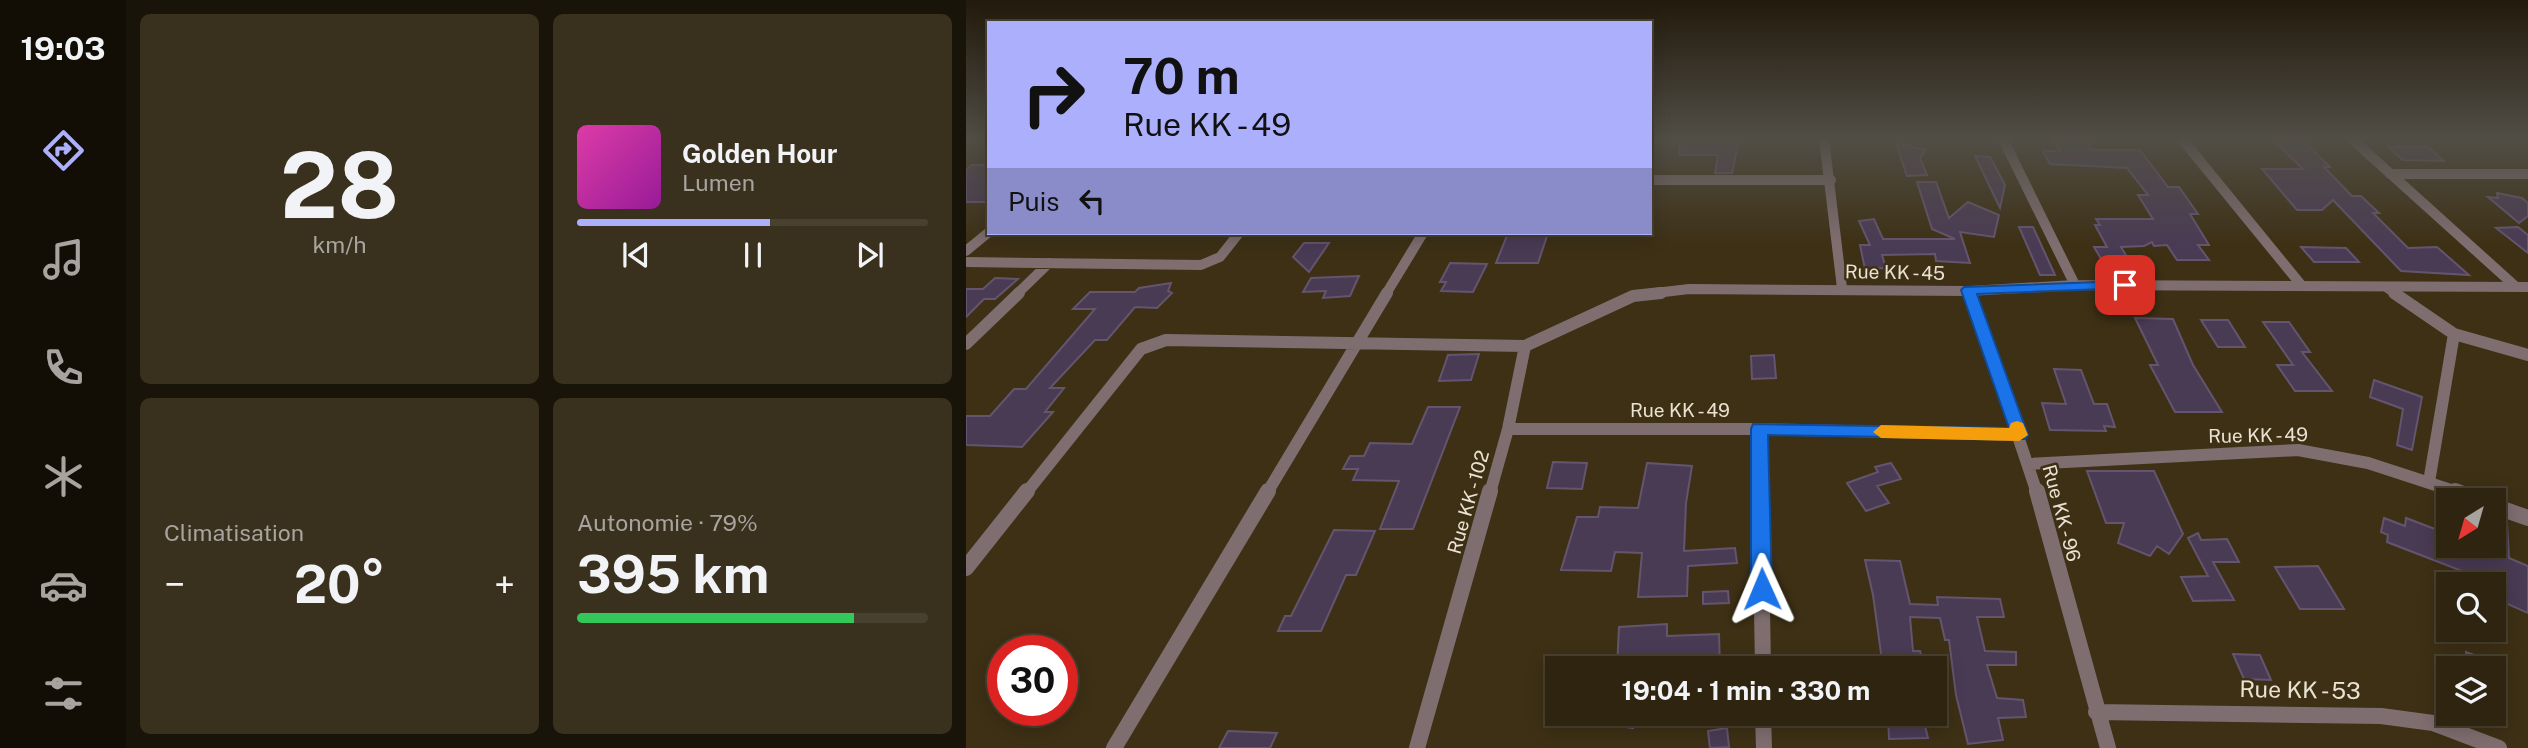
<!DOCTYPE html>
<html lang="fr">
<head>
<meta charset="utf-8">
<style>
	body { margin:0; font-family:"Public Sans",sans-serif; background:#3a301e; color:#f1f3f6; height:100vh; display:flex; flex-direction:column; font-size:26px; white-space:nowrap }
	* { box-sizing:border-box; margin:0 }
	p { font-size:23px; color:#a7a49f }
	.icon { flex:none; width:38px; height:38px; fill:none; stroke:currentColor; stroke-width:2; stroke-linecap:round; stroke-linejoin:round }
	.map { position:relative; flex:1; overflow:hidden }
	.sheet { display:flex; flex-direction:column; gap:14px; padding:14px; background:#191409; width:840px }
	.sheet>* { flex:none }
	.guide { position:absolute; left:21px; top:21px; width:665px; height:214px; border-radius:0px; box-shadow:0 4px 18px #0003,0 0 0 2px #494130; background:#acaffb; color:#111; overflow:hidden }
	.needle { width:46px; rotate:217deg }
	.tools { position:absolute; left:1470px; top:488px; display:grid; gap:14px }
	.tools a { display:grid; place-items:center; width:70px; height:70px; border-radius:0px; background:#2e2410; box-shadow:0 4px 18px #0003,0 0 0 2px #494130; font-size:35px }
	.speed { position:absolute; left:21px; top:635px; display:flex; gap:14px; font-size:35px; font-weight:700; text-align:center }
	.speed>* { display:grid; place-content:center; width:91px; height:91px; border-radius:50%; background:#2e2410; box-shadow:0 4px 18px #0003,0 0 0 2px #494130; line-height:1 }
	.speed .limit { border:10px solid #d22; background:#fff; color:#111 }
	.pin { position:absolute; display:grid; place-items:center; width:60px; height:60px; color:#fff; margin:-30px; border-radius:14px; box-shadow:0 4px 10px #0006 }
	.me { position:absolute; width:77px; margin:-38px; rotate:359deg; stroke-linejoin:round; filter:drop-shadow(0 0 5px #0008) }
	.turn { display:flex; align-items:center; gap:24px; height:147px; padding:0 21px; font-size:32px }
	.turn .icon { width:91px; height:91px; stroke-width:2.5 }
	.turn b { display:block; font-size:49px; line-height:60px }
	.then { display:flex; align-items:center; height:66px; padding:0 21px; background:#0003; gap:14px; font-size:26px }
	.big { font-size:52px; font-weight:700; line-height:1.1 }
	.sheet .card { flex:1; display:flex; flex-direction:column; justify-content:center; gap:10px; min-width:0; padding:0 24px; border-radius:10px; background:#3a301e }
	.sheet .dial { align-items:center; gap:0 }
	.dial b { font-size:91px; line-height:1 }
	.song { display:flex; align-items:center; gap:21px }
	.cover { width:84px; height:84px; border-radius:10px; background:linear-gradient(135deg,hsl(320 70% 55%),hsl(300 70% 35%)) }
	.played { height:7px; border-radius:4px; background:linear-gradient(90deg,#acaffb 55%,#494130 55%) }
	.keys { display:flex; justify-content:space-around; direction:ltr }
	.heat { display:flex; justify-content:space-between; align-items:center; font-size:38px; direction:ltr }
	.charge { height:10px; border-radius:5px; background:linear-gradient(90deg,#34c759 79%,#494130 0) }
	.sheet .tiles { flex:1; display:grid; gap:14px; grid-template-columns:repeat(2,1fr) }
	.trip { position:absolute; left:579px; top:656px; width:402px; height:70px; border-radius:0px; background:#2e2410; box-shadow:0 4px 18px #0003,0 0 0 2px #494130; font-weight:700; line-height:70px; text-align:center }
	main { display:flex; flex:1; min-height:0 }
	.tab-bar { display:flex; flex-direction:column; width:126px; justify-content:space-around; align-items:center; background:#120e06; color:#a7a49f }
	.tab-bar .icon { width:49px; height:49px }
	.tab-bar .active { color:#acaffb }
	.tab-bar b { font-size:32px; color:#f1f3f6 }
	.map>svg:first-child { display:block }
	.building { fill:#4a3b54; stroke:#64546e; stroke-width:2 }
	.lines { fill:none; stroke-linecap:round; stroke-linejoin:round }
	.minor-far2 { stroke:#7f6e70; stroke-width:10 }
	.minor-far1 { stroke:#7f6e70; stroke-width:12 }
	.minor { stroke:#7f6e70; stroke-width:16 }
	.route { fill:#1a73e8; stroke:#114b97; stroke-width:2 }
	.slow { fill:#f59e0b }
	.labels { text-anchor:middle; stroke-width:5; stroke-linejoin:round; paint-order:stroke }
	.street-label { font-size:19px; fill:#eae2d2; stroke:#3d3015 }
	.near-street-label { font-size:23px; fill:#eae2d2; stroke:#3d3015 }
</style>
</head>
<body>
<main>
<nav class="tab-bar">
<b>19:03</b>
<svg class="icon active" aria-label="directions" viewBox="0 0 24 24"><path d="M12 3l9 9-9 9-9-9zM9 14v-3h6M13 9l2 2-2 2"/></svg>
<svg class="icon" aria-label="music" viewBox="0 0 24 24"><path d="M9 18V5l10-2v13"/><circle cx="6" cy="18" r="3"/><circle cx="16" cy="16" r="3"/></svg>
<svg class="icon" aria-label="phone" viewBox="0 0 24 24"><path d="M5 4h4l2 5-3 2q2 4 5 5l2-3 5 2v4C11 20 4 13 5 4z"/></svg>
<svg class="icon" aria-label="climate" viewBox="0 0 24 24"><path d="M12 3v18M4 7l16 10M4 17L20 7"/></svg>
<svg class="icon" aria-label="car" viewBox="0 0 24 24"><path d="M5 17H2v-5l4-1 3-4h7l3 4 3 1v5h-3M9 17h6M6 11h13"/><circle cx="7" cy="17" r="2"/><circle cx="17" cy="17" r="2"/></svg>
<svg class="icon" aria-label="filters" viewBox="0 0 24 24"><path d="M4 7h16M4 17h16"/><circle cx="9" cy="7" r="2"/><circle cx="15" cy="17" r="2"/></svg>
</nav>
<section class="sheet">
<div class="tiles">
<div class="card dial"><b>28</b><p>km/h</p></div>
<div class="card">
<div class="song"><i class="cover"></i><div><b>Golden Hour</b><p>Lumen</p></div></div>
<div class="played"></div>
<div class="keys"><svg class="icon" aria-label="previous" viewBox="0 0 24 24"><path d="M18 5L8 12l10 7zM5 5v14"/></svg><svg class="icon" aria-label="pause" viewBox="0 0 24 24"><path d="M8 5v14M16 5v14"/></svg><svg class="icon" aria-label="next" viewBox="0 0 24 24"><path d="M6 5l10 7-10 7zM19 5v14"/></svg></div>
</div>
<div class="card"><p>Climatisation</p>
<div class="heat"><a>−</a><b class="big">20°</b><a>+</a></div>
</div>
<div class="card"><p>Autonomie · 79%</p><b class="big">395 km</b><div class="charge"></div></div>
</div>
</section>
<div class="map">
<svg width="1562" height="748" viewBox="0 0 1562 748">
	<rect width="100%" height="100%" fill="#3d3015"/>
	<path class="building" d="M1087,139h34l5,11h48l28,37h11l19,27h-8l19,31h-11l11,15h-32l-10,-15 -13,1 -2,-4 -8,4 -23,1 12,20h-27l-12,-20h13l-12,-22h5l-4,-6h57l-15,-24h10l-21,-27 -77,-4 -7,-13h17z
		M1306,139h30l28,28h-6l28,29h9l18,17h-6l35,35 29,-1 32,28 -68,-4 -68,-71 -11,10h-25l-35,-41h41z
		M714,140l59,1 -7,32h-17l3,-18h-39z
		M930,143l30,7 -6,8 7,17 -20,1z
		M1422,147h40l16,14 -41,-1z
		M1009,156l15,1 15,28 -5,23z
		M6,165h17v37h-23v-32z
		M951,182h19l13,36 19,-16 31,13 -5,22 -34,-5 10,31 -34,-2 -1,-7 -53,1 4,13 -21,1 -5,-24h10l-11,-24 15,-2 9,20h72l-23,-10z
		M1531,193l25,5 6,5v13l-9,7 -31,-26 10,1z
		M1053,227h14l22,48h-15z
		M1552,227l10,8v18l-32,-25z
		M542,233h40l-10,30h-42z
		M338,243h25l-20,29 -16,-15z
		M1335,247l45,1 13,14h-45z
		M484,263l37,1 -14,28 -32,-1 5,-9h-6z
		M393,276l-9,20 -27,2 3,-7 -23,1 8,-14z
		M29,278l23,1 -23,20h-11l-18,18v-28h17z
		M205,283l-3,8 4,2 -15,15 -22,-1 -28,33h-12l-45,48h14l-19,24h8l-31,35 -56,-2v-29h24l24,-27h12l69,-80h-22l17,-17h45l4,-4z
		M1169,318l38,1 20,46 29,47h-47l-25,-47h8z
		M1235,320h27l17,27h-27z
		M1297,322h26l21,30h-8l30,39h-37l-18,-26h16z
		M513,354l-8,26 -32,1 9,-26z
		M808,355l2,23 -24,1 -1,-23z
		M1088,369l27,1 13,34h13l8,23 -11,-1 2,5 -56,-1 -8,-27 24,1z
		M1408,380l48,17 -10,53 -15,-5 6,-36 -33,-12z
		M462,407h32l-47,122h-33l19,-48 -46,-1 5,-11h-15l7,-13h14l6,-13 42,1z
		M587,462l34,1 -5,26 -35,-1z
		M681,463l45,3 -6,37 -2,48 51,-3 2,15 -49,3 -1,30 -49,1 4,-44 -27,-1 -4,19 -50,-1 16,-53h21l2,-10 38,1z
		M925,463l10,16 -24,7 12,17 -23,8 -19,-28 31,-11 -3,-5z
		M1121,471h67l29,63 -14,20 -12,-8 -7,10 -32,-13 6,-20h-18z
		M1418,518l21,8 1,-8 42,16v12h46v-28l13,4 2,36 19,8v47l-34,-15v-14h-29l2,-11 -80,-31 1,-7 -7,-3z
		M368,530l41,1 -19,44h-10l-25,56h-43l7,-15h6z
		M1232,533l3,7 26,-1 12,23h-26l21,38 -41,1 -12,-24 27,-1 -20,-38z
		M899,560l35,1 10,43 28,1 -1,-8 63,2 4,18h-27l8,34 31,1v13h-29l10,33 26,2 3,17 -28,1 5,22 -35,4 -12,-49 -7,-55h-4l-5,-22 -30,-1 3,34h7l4,14 -8,1v2h-33l-10,-73z
		M1352,566l26,43h-44l-25,-42z
		M762,591l1,12 -26,1v-12z
		M701,624v12l52,-2 1,34h-103l2,-41z
		M1500,652l41,15v1h-40z
		M1267,654l27,1 11,25 -27,-1z
		M629,714h42l-4,14 -38,-6z
		M922,714h34l6,24 -39,1z
		M761,728l2,19 -19,1 -2,-17z
		M262,731l49,2 -7,15h-51z"/>
	<g class="lines">
		<path class="minor-far2" d="M858,139l18,149
			M1037,139l72,146
			M1216,139l120,147
			M1386,139l163,147
			M1424,174h138
			M684,180h181
			M0,251l23,-19
			M0,262l235,3 19,-8 19,-24
			M1420,287l11,7
			M1003,291l1,3
			M51,294l32,-31
			M420,294l37,-61
			M681,294l42,-5 280,2 106,-6 453,2"/>
		<path class="minor-far1" d="M1004,293l67,200
			M1428,293l60,41 74,21
			M0,344l53,-51
			M559,346l108,-50 28,-3
			M542,429h251l260,6
			M793,429l1,64
			M1063,464l269,-14 70,13 92,30
			M1463,482l25,-148
			M60,493l115,-144 25,-9 359,6 -17,83 -18,64
			M301,493l120,-200"/>
		<path class="minor" d="M794,491l3,177
			M1071,491l71,257
			M1489,491l25,9
			M1528,506l34,12
			M0,568l61,-77
			M1130,712l285,4 52,7 66,25
			M797,714l1,34
			M148,748l154,-257
			M451,748l73,-257"/>
	</g>
	<linearGradient id="sky" x2="0" y2="1"><stop stop-color="#221a0c"/><stop offset="0.57" stop-color="#514e46"/><stop offset="1" stop-color="#514e46" stop-opacity="0"/></linearGradient>
	<rect width="1562" height="244" fill="url(#sky)"/>
	<path class="route" d="M1159,281l7,4 -2,3 -153,6 51,141 -3,4 -257,-4 4,154 -3,6 -7,2 -8,-2 -3,-6v-160l2,-5 256,4 -48,-138 3,-3z"/>
	<path class="slow" d="M1051,421l6,2 5,12 -9,6 -138,-3 -8,-6 8,-7 128,3 2,-5z"/>
	<g class="labels">
		<g class="street-label">
			<text transform="translate(929 272) rotate(1)" y="7">Rue KK - 45</text>
			<text x="714" y="417">Rue KK - 49</text>
			<text transform="translate(1292 435) rotate(-1)" y="7">Rue KK - 49</text>
			<text transform="translate(502 502) rotate(-74)" y="7">Rue KK - 102</text>
			<text transform="translate(1096 513) rotate(75)" y="7">Rue KK - 96</text>
		</g>
		<g class="near-street-label">
			<text transform="translate(1334 690) rotate(1)" y="8">Rue KK - 53</text>
		</g>
	</g>
</svg>
<div class="tools">
<a><svg class="needle" viewBox="-14 -14 28 28"><path d="M0-13l5 13h-10z" fill="#e53935"/><path d="M0 13l5-13h-10z" fill="#a7a49f"/></svg></a>
<a><svg class="icon" aria-label="search" viewBox="0 0 24 24"><circle cx="10" cy="10" r="6"/><path d="M15 15l6 6"/></svg></a>
<a><svg class="icon" aria-label="layers" viewBox="0 0 24 24"><path d="M12 4l9 5-9 5-9-5zM3 14l9 5 9-5"/></svg></a>
</div>
<div class="speed"><div class="limit">30</div></div>
<div class="pin" style="left:1159px;top:285px;background:#d93025"><svg class="icon" aria-label="arrive" viewBox="0 0 24 24"><path d="M6 21V4h12l-3 4 3 4H6"/></svg></div>
<svg class="me" style="left:796px;top:589px" viewBox="-20 -20 40 40"><path d="M0-17L14 15 0 8-14 15z" fill="#1a73e8" stroke="#fff" stroke-width="4"/></svg>
<div class="trip">19:04 · 1 min · 330 m</div>
<div class="guide">
<div class="turn"><svg class="icon" aria-label="right" viewBox="0 0 24 24"><path d="M7 20v-9h11M14 6l5 5-5 5"/></svg><div><b>70 m</b>Rue KK - 49</div></div>
<div class="then">Puis<svg class="icon" aria-label="left" viewBox="0 0 24 24"><path d="M17 20v-9H6M10 6l-5 5 5 5"/></svg></div>
</div>
</div>
</main>
</body>
</html>
